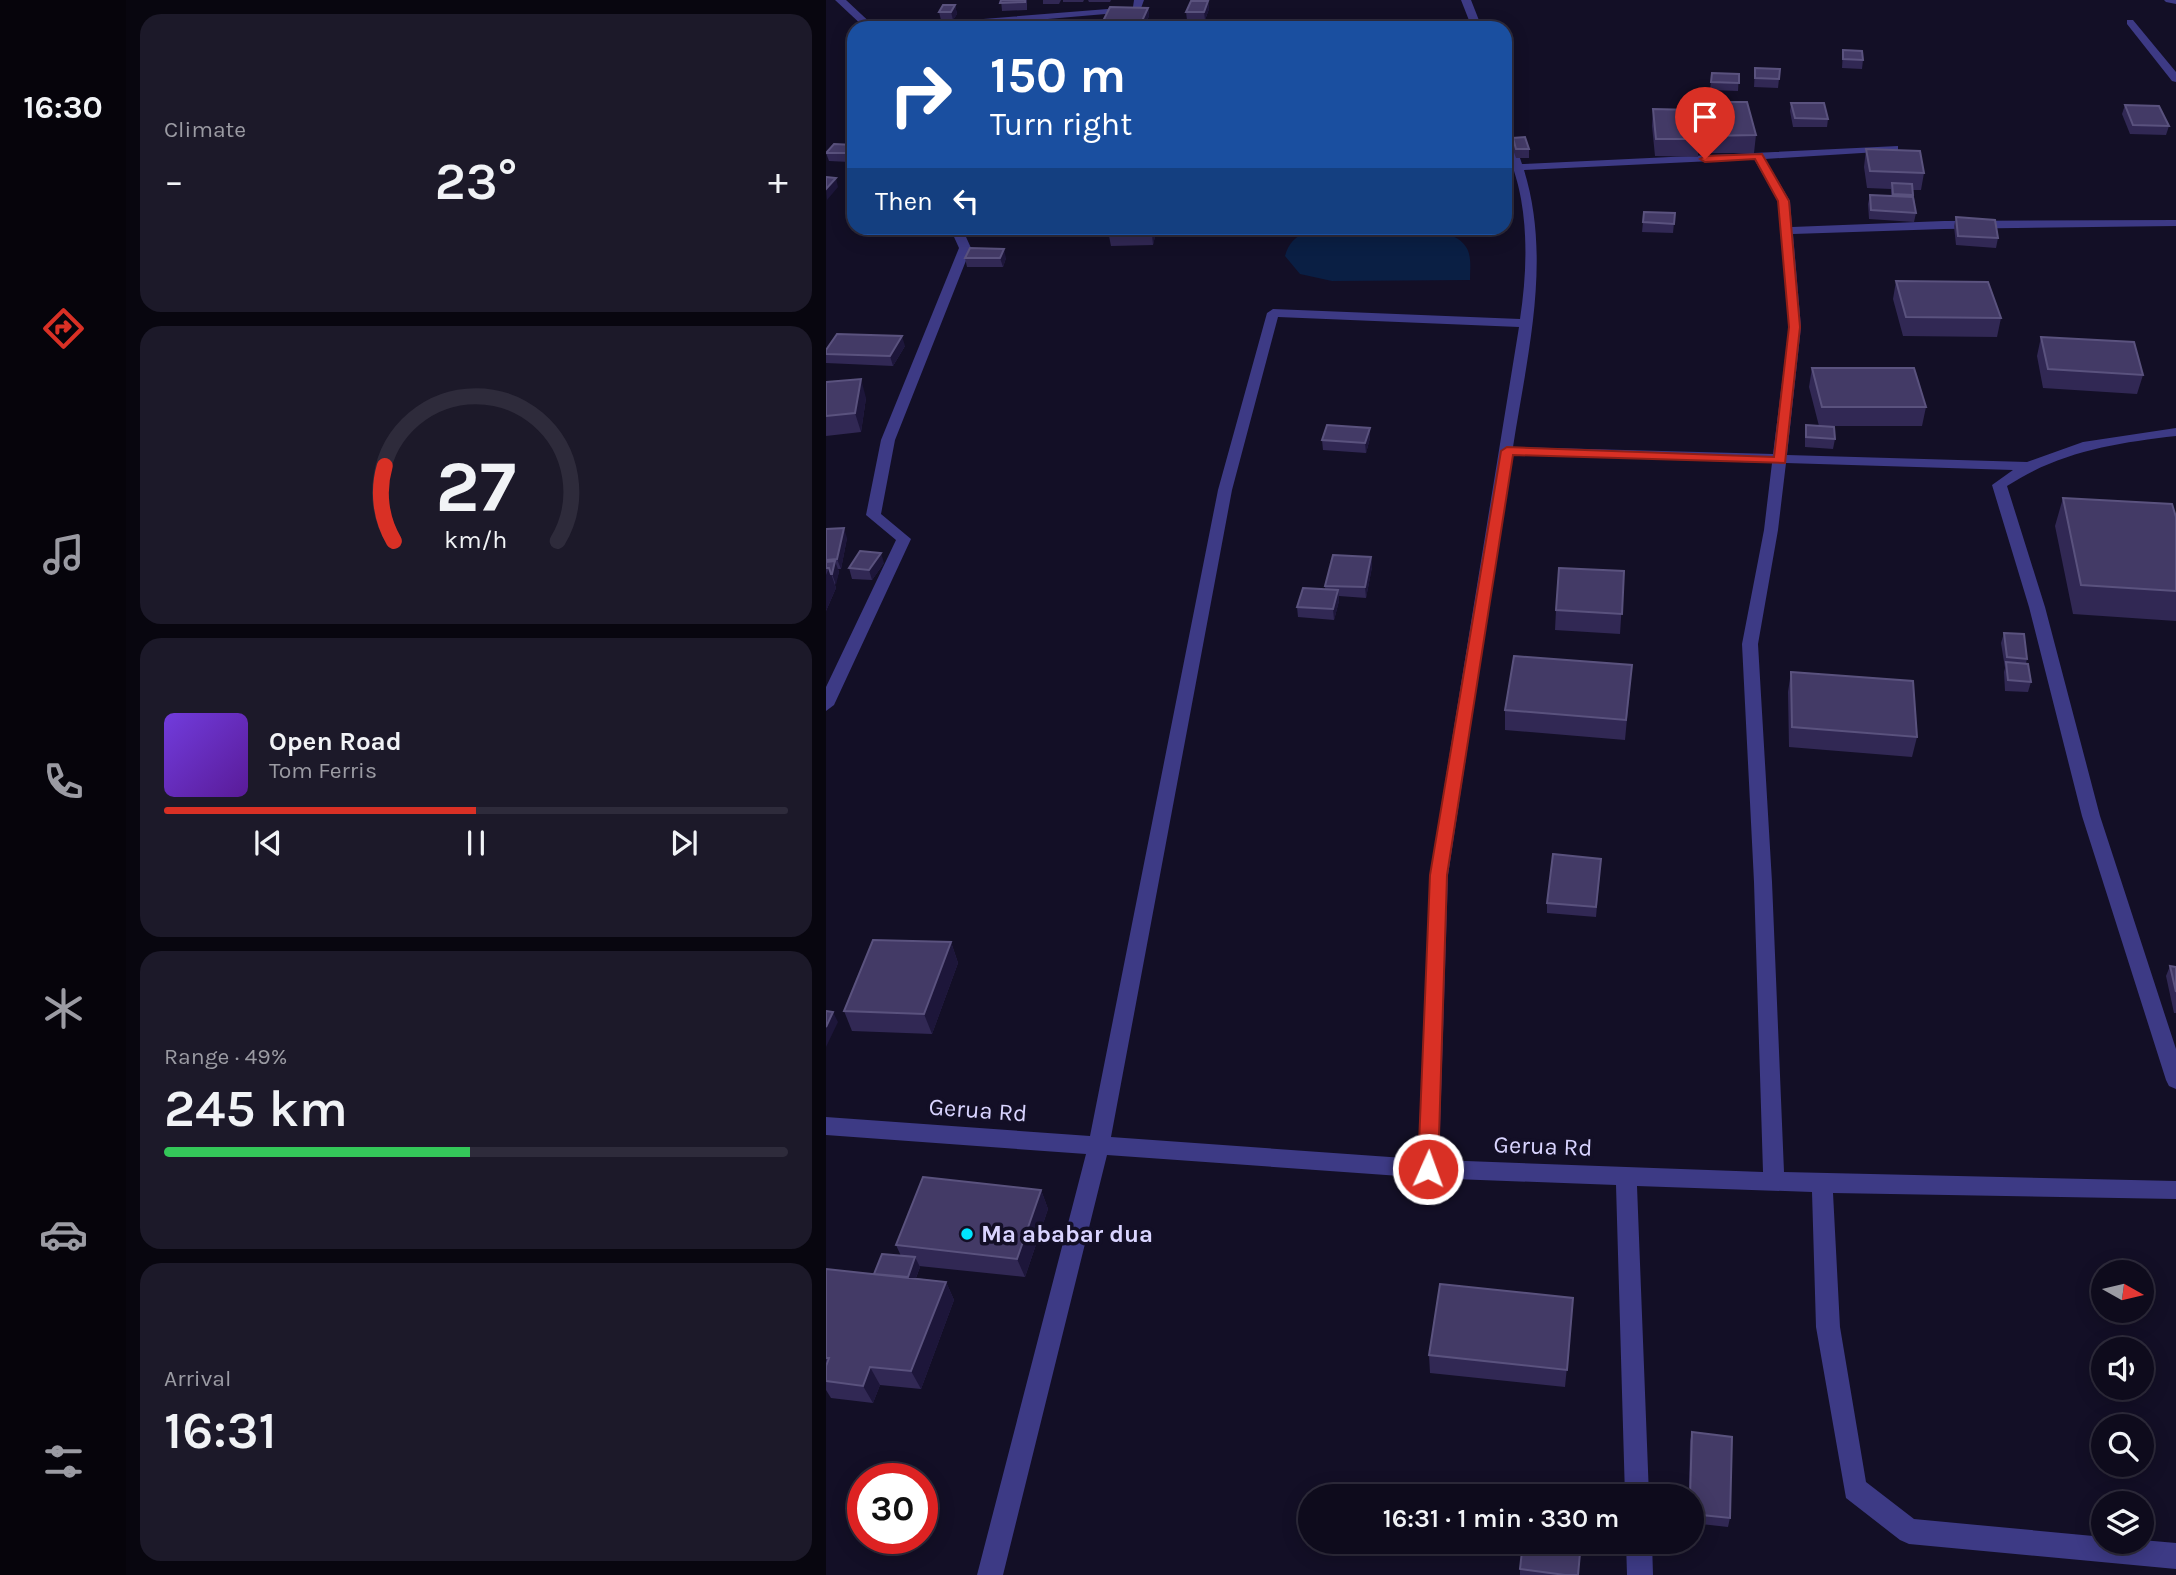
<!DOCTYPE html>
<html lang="en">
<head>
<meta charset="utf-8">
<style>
	body { margin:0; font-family:Karla,sans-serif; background:#1c1929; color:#f1f3f6; height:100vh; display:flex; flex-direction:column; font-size:26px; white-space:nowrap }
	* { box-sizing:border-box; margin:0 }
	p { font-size:23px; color:#9b9ba3 }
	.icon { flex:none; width:38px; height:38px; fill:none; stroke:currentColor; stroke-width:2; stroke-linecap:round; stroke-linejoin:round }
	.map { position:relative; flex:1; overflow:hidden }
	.panel { display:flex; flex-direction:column; gap:14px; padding:14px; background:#08060f; width:700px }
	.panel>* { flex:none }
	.guide { position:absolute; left:21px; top:21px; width:665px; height:214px; border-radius:21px; box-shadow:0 4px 18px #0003,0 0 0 2px #2e2b3b; background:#1a4fa0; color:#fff; overflow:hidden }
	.needle { width:46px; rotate:98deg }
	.buttons { position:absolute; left:1265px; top:1260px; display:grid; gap:14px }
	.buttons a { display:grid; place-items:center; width:63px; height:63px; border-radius:50%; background:#0e0b1c; box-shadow:0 4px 18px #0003,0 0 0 2px #2e2b3b; font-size:35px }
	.speed { position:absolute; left:21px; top:1463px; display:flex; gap:14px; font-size:35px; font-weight:700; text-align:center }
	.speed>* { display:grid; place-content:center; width:91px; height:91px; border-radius:50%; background:#0e0b1c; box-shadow:0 4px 18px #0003,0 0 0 2px #2e2b3b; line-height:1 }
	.speed .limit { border:10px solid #d22; background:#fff; color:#111 }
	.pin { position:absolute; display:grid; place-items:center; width:60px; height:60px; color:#fff; margin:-72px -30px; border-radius:50% 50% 50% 0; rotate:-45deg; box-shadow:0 0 7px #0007 }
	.pin .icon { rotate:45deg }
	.me { position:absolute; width:77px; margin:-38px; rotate:2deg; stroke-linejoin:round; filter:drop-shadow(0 0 5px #0008) }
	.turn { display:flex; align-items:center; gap:24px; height:147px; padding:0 28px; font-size:32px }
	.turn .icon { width:91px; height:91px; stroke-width:2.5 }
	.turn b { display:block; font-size:49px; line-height:60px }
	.then { display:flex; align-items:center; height:66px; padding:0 28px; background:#0003; gap:14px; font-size:26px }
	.big { font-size:52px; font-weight:600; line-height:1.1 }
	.panel .card { flex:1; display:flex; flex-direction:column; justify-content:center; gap:10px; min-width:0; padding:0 24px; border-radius:21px; background:#1c1929 }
	.panel .dial { align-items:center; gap:0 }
	.dial svg { height:182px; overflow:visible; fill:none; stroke:#2e2b3b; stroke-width:7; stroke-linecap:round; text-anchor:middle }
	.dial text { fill:#f1f3f6; stroke:none }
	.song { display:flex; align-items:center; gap:21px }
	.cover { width:84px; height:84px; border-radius:10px; background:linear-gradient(135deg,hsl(260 70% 55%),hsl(270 70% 35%)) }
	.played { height:7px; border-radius:4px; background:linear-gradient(90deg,#d93025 50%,#2e2b3b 50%) }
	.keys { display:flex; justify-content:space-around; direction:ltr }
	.heat { display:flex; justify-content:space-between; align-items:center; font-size:38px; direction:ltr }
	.charge { height:10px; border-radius:5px; background:linear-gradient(90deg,#34c759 49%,#2e2b3b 0) }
	.trip { position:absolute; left:472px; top:1484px; width:406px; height:70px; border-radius:35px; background:#0e0b1c; box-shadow:0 4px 18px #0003,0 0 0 2px #2e2b3b; font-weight:600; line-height:70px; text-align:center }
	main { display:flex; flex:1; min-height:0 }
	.tab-bar { display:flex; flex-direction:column; width:126px; justify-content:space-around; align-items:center; background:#06040b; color:#9b9ba3 }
	.tab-bar .icon { width:49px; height:49px }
	.tab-bar .active { color:#d93025 }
	.tab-bar b { font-size:32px; color:#f1f3f6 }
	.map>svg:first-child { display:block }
	.water { fill:#0a1f44 }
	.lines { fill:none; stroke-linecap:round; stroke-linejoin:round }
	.minor { fill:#3d3a85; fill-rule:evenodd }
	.wall { fill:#312854 }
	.shaded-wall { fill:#1d163a }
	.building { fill:#433a66; stroke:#5a527e; stroke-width:2 }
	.route { fill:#d93025; stroke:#8d1f18; stroke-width:2 }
	.poi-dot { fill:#00e5ff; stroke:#130f26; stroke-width:2.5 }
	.labels { text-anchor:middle; stroke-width:7; stroke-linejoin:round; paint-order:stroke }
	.near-street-label { font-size:24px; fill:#d9d4ff; stroke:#130f26 }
	.near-poi-label { font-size:24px; font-weight:bold; fill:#d9d4ff; stroke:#130f26; text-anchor:start }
</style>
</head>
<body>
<main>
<nav class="tab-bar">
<b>16:30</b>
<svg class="icon active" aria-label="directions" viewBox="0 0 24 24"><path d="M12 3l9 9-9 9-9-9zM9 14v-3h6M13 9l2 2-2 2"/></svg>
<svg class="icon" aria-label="music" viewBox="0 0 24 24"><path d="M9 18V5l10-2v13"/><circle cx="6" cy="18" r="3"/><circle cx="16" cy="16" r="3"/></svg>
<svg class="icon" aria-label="phone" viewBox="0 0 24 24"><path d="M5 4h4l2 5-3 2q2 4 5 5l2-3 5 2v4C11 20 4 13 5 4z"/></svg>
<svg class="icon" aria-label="climate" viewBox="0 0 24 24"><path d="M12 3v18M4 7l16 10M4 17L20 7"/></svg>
<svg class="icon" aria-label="car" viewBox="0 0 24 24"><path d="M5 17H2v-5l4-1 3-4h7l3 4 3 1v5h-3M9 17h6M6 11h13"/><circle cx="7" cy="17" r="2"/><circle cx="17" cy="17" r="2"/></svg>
<svg class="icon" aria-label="filters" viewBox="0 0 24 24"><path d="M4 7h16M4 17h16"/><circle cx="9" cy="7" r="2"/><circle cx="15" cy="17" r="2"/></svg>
</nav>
<section class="panel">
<div class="card"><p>Climate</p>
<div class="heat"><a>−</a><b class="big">23°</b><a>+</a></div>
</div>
<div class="card dial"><svg viewBox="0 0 100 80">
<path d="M14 69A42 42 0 1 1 86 69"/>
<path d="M14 69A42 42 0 0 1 10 36" stroke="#d93025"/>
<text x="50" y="56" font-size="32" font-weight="700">27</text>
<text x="50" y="72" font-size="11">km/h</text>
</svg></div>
<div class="card">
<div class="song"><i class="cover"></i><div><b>Open Road</b><p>Tom Ferris</p></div></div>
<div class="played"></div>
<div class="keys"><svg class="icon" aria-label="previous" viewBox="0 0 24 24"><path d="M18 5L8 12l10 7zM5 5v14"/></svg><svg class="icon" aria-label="pause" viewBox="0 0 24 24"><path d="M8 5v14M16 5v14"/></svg><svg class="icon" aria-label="next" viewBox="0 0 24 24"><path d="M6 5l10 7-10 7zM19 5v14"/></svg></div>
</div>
<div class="card"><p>Range · 49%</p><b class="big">245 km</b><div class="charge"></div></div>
<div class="card"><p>Arrival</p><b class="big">16:31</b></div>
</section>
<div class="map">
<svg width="1350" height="1575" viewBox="0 0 1350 1575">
	<rect width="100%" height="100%" fill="#130f26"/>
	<path class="water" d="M511,228c28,-1 114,-8 129,19 6,9 4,22 4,33l-138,1 -32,-7 -15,-18c7,-26 29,-25 52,-28z"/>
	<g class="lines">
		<path class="minor" d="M9,0h11l30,28h-11z
			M308,0h10l-4,11 -198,17h-40l5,-3 226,-18z
			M635,0h10l11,28h-10z
			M1338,0h12v4l-10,-2z
			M1301,20h6l43,52v10l-4,-1 -45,-57z
			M679,125l5,3 12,36 376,-18v4l-4,1 -129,8 25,42 2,26 152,-6 232,-1v6l-232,3 -151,5 8,93 -14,128 240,7 56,-20 93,-14v8c-61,7 -117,16 -169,50l38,121 55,209 76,233v40l-7,-3 -3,-6 -84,-264 -53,-209 -37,-122 21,-15 -227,-7 -8,67 -20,114 14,238 12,290 392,9v18l-343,-6 7,134 26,155 48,37 190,18v5l38,-2 34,3v26l-267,-25 -9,-4 -54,-42 -30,-171 -4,-135 -175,-6 12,310h-24l-9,-311 -188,-7 -321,-23 -104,420h-26l109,-421 -260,-19v-18l264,19 128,-646 49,-177 6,-4 247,10c6,-39 8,-81 1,-120 -4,-26 -16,-47 -16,-74zM928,159l24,42 11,126 -16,127 -260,-7c14,-91 39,-186 11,-277zM452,317l241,10 -89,548 -12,284 -307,-22 121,-647zM686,455l260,8 -8,67 -22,114 12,238 9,290 -324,-12 9,-285z
			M124,228h12l9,20 -76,192 -14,74 30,25 -77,166 -8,6v-24l70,-147 -30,-25 15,-75 78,-192z
			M800,1542h26l1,33h-26z"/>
	</g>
	<path class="wall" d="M175,0h26v10l-25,1z
		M217,0h18l-2,4h-16z
		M237,0h21l-1,2h-20z
		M262,0h23l-1,2h-21z
		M382,1l1,8 -4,11h-18l-1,-8z
		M129,5l2,9 -4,6h-12l-2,-8z
		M322,8l1,8 -5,12h-40l-1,-7z
		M1017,50l20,10 -1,9 -20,-1z
		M929,68l24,11 -1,9 -24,-1z
		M886,73l27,1 -1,17 -28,-1z
		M872,102h29l29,33 -2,18h-50l-8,-34z
		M965,103l37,16 -1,8h-34l-3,-16z
		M1299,105l44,21 -3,9 -36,-1 -8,-20z
		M827,109l46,30 -1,18 -43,-1 -3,-30z
		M687,138l16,11v9h-13l-4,-11z
		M28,145v13l-4,4 -21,-1 -3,-8z
		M1040,149l58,24 -3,17h-8l3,23 -2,9 -45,-3 -1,-15 2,-9 21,1v-7l-24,-1 -3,-21z
		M818,212l31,1 -2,20 -31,-1z
		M1130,217l42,21 -2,10 -40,-3 -2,-19z
		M331,228l-4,17 -42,1 -2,-10z
		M139,258h41l-3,9h-36z
		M1070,281l105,37 -4,19 -94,-1 -10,-37z
		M1215,337l102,38 -6,19 -94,-6 -6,-32z
		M79,346l-12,20 -67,-3v-13z
		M986,368l114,39 -4,19h-102l15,13 -2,10 -28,-2v-12l1,-10 13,1 -10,-39z
		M0,382l40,16 -5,34 -35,4z
		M544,438l-4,15 -43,-3 -1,-10z
		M1237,498l113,19v104l-103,-7 -18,-88z
		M0,529l21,9 -6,31h-3l1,3 -4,13 1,3 -10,23z
		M545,557l1,10 -6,31 -27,-2v5l-5,19 -36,-3 -1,-10 28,-18v-3z
		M58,563l-12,17 -20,-1 -3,-11z
		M798,571l-4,63 -65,-4 1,-20z
		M1178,633l23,26 -1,4 5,19 -3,10 -23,-1 -1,-19 1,-4 -4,-25z
		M806,665l-7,75 -120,-10v-20z
		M965,672l126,65 -5,20 -123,-10 -1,-55z
		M775,859l-5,58 -49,-4v-10z
		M125,942l7,21 -26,71 -80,-3 -8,-20z
		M1344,966l6,1v46h-2l-8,-37z
		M215,1190l7,19 -23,68 -106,-11 1,1 -4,11 30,4 8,18 -33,89 -41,-4 -7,18 -42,-5 -5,-8v-121l48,5 27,-18 -5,-11z
		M746,1316l-7,71 -135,-14 -1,-18z
		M866,1432l38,86 -2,9 -36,-4v-27h-3l1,-55z
		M694,1569l58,6h-58z"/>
	<path class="shaded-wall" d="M382,1l1,8 -4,11 -1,-8z
		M129,5l2,9 -4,6 -2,-8z
		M322,8l1,8 -6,12 -1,-7z
		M28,146v12l-4,4 -3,-9z
		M10,178l2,9 -11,13 -1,-11z
		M328,228h3l-4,17 -1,-10z
		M178,249l2,9 -3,9 -3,-9z
		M76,336l3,10 -12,20 -3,-10z
		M35,379l5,19 -5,34 -6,-19z
		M544,428v10l-4,15 -1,-10z
		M18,528l3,10 -6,31 -4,-10z
		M55,553l3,10 -12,17 -3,-10z
		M545,557l1,10 -6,31 -1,-11z
		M9,561l4,11 -3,13 -4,-11z
		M3,568l7,20 -10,23v-36z
		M512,590l1,11 -5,19 -1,-11z
		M125,942l7,21 -26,71 -8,-20z
		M7,1012l5,10 -12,25v-20z
		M215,1190l7,19 -23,68 -8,-18z
		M89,1257l5,10 -10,26 -5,-9z
		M120,1282l8,18 -33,89 -10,-18z
		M44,1367l10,18 -7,18 -10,-17z"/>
	<path class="building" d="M175,0h24v2l-25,1z
		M365,1h17l-4,11h-18z
		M117,5h12l-4,7h-12z
		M284,7l38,1 -6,13h-39z
		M1017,50l19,1 1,9 -20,-1z
		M929,68l25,1 -1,10 -24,-1z
		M886,73l27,1v9l-28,-1z
		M884,99h17v3h-16z
		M872,102h49l9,33 -51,1z
		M965,103h33l4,16 -33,-1z
		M1299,105l34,1 10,20 -36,-1z
		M827,109l41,1 5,29h-43z
		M699,137l4,12h-13l-3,-11z
		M8,144l20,1v1l-7,7h-21z
		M1040,149l54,2 4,22 -54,-2z
		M0,177l10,1 -10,11z
		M1066,183l20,1 1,11 -20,-1z
		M1044,195l43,2 3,16 -45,-3z
		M818,212l31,1 -1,11 -31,-2z
		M1130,217l39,3 3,18 -40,-2z
		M286,228h42l-2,7 -43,1z
		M144,248l34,1 -4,9h-35z
		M1070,281l92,1 13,36 -95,-1z
		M11,334l65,2 -12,20 -64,-2v-4z
		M1215,337l93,5 9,33 -95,-6z
		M986,368h102l12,39h-104z
		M35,379l-6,34 -29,3v-34z
		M501,425l43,3 -5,15 -43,-3z
		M980,425l28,2 1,12 -29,-2z
		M1237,498l109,6 4,13v74l-95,-6z
		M18,528l-7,31 -11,1v-31z
		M34,551l21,2 -12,17 -20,-2z
		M507,555l38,2 -6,30 -40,-1z
		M9,561l-3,13h-1l-2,-6h-3v-6z
		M733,568l65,3 -2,43 -66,-4z
		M477,588l35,2 -5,19 -36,-2z
		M1178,633l20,1 3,25 -20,-2z
		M688,656l118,9 -6,55 -121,-10z
		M1180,662l22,2 3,18 -23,-2z
		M965,672l122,9 4,56 -125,-10z
		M727,854l48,5 -5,48 -49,-4z
		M47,940l78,2 -27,72 -80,-3z
		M1344,966l6,1v25z
		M0,1011l7,1 -7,15z
		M97,1177l118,13 -24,69 -121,-14z
		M56,1254l33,3 -7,20 -34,-3z
		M0,1269l120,13 -35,89 -41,-4 -7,19 -37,-5v-15l3,-8h-3z
		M614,1284l133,14 -6,72 -138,-15z
		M866,1432l40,5 -2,81 -38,-4v-18h-2z
		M697,1542h58l-3,33h-13l-45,-6z"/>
	<path class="route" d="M936,154l27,47 11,126 -15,136 -272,-8 -66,420 -9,294 -3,6 -7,2 -7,-2 -3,-6 12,-294 71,-424 6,-4 267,10 15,-130 -11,-126 -23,-42 -50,3 -5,-3 5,-3z"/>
	<circle class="poi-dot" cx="141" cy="1234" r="7"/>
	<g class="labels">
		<g class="near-street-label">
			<text transform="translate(152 1110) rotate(4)" y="8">Gerua Rd</text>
			<text transform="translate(717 1146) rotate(2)" y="8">Gerua Rd</text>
		</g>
		<g class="near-poi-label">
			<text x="155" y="1242">Ma ababar dua</text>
		</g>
	</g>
</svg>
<div class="buttons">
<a><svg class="needle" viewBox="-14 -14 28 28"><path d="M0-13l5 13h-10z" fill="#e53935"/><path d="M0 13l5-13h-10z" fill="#9b9ba3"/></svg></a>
<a><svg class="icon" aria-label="sound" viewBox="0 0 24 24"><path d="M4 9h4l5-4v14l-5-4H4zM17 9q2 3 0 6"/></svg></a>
<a><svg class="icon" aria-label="search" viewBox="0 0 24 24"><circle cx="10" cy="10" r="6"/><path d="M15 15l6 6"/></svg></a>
<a><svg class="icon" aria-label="layers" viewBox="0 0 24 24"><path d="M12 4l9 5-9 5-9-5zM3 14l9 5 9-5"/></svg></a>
</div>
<div class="speed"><div class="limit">30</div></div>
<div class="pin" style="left:879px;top:159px;background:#d93025"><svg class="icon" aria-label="arrive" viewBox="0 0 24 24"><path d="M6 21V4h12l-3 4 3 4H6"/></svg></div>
<svg class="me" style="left:602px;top:1169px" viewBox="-20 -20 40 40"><circle r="17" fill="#d93025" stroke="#fff" stroke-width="3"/><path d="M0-11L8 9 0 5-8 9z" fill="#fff"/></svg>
<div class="trip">16:31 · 1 min · 330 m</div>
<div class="guide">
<div class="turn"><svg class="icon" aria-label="right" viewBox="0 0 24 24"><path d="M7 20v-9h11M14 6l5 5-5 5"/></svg><div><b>150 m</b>Turn right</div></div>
<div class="then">Then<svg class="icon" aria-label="left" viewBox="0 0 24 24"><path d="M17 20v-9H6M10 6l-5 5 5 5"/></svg></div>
</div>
</div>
</main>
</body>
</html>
